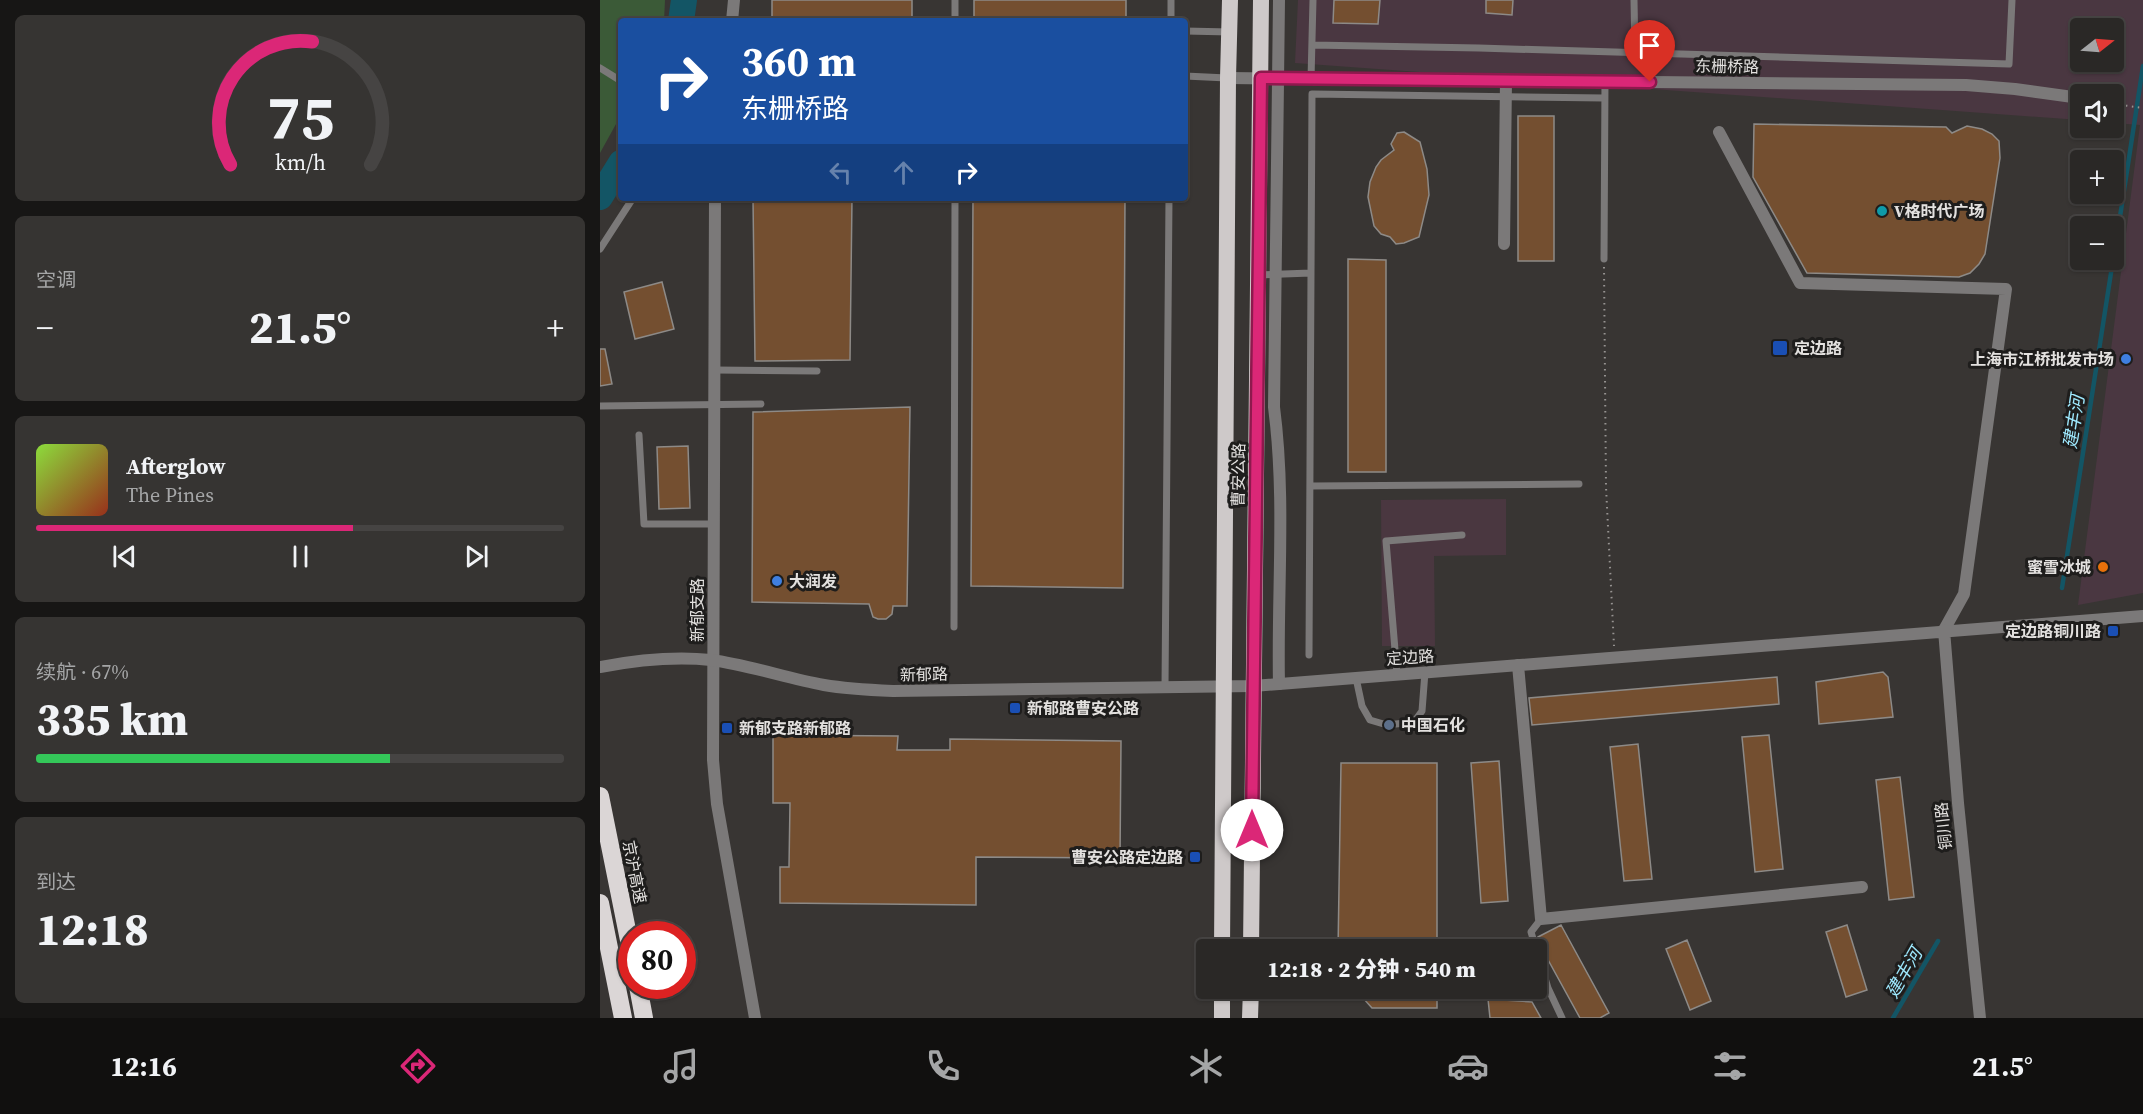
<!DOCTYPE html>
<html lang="zh">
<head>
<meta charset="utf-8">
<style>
	body { margin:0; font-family:"Source Serif 4","Noto Sans SC",serif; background:#363432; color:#f1f3f6; height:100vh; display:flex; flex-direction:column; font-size:22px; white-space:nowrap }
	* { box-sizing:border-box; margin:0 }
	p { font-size:20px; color:#a5a6a7 }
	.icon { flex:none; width:33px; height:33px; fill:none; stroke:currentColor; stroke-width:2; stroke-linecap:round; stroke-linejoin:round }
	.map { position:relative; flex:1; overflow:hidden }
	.drawer { display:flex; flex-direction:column; gap:15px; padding:15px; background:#171615; width:600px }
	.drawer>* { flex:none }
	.guide { position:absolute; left:18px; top:18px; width:570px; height:183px; border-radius:6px; box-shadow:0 2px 4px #0004,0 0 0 2px #464443; background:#1a4fa0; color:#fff; overflow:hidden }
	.needle { width:39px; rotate:73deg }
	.tools { position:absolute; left:1470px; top:18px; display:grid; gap:12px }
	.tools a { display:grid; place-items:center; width:54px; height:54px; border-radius:6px; background:#2a2826; box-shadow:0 2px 4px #0004,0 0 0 2px #464443; font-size:30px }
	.speed { position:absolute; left:18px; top:921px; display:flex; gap:12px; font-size:30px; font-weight:700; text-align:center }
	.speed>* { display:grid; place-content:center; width:78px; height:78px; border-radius:50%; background:#2a2826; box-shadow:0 2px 4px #0004,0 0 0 2px #464443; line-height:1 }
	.speed .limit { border:9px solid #d22; background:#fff; color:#111 }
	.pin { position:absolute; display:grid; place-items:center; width:51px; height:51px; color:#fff; margin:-62px -26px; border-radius:50% 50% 50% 0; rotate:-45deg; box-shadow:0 0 6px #0007 }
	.pin .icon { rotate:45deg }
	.me { position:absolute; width:66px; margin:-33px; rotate:0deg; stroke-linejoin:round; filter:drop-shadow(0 0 4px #0008) }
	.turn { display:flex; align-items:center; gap:21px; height:126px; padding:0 24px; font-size:27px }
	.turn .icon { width:78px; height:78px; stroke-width:2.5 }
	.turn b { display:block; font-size:42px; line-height:51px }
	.lanes { display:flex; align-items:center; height:57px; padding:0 24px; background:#0003; justify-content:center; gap:30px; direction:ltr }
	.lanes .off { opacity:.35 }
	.big { font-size:45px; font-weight:800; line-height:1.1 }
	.drawer .card { flex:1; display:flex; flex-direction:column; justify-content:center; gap:9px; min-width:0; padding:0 21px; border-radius:9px; background:#363432 }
	.drawer .dial { align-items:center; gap:0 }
	.dial svg { height:156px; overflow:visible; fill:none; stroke:#464443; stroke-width:7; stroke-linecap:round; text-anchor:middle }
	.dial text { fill:#f1f3f6; stroke:none }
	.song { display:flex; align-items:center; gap:18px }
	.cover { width:72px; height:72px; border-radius:9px; background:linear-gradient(135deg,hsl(90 70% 55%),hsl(10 70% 35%)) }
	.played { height:6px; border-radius:3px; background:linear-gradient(90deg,#db2777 60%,#464443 60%) }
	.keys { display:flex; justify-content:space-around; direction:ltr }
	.heat { display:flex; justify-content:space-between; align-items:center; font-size:33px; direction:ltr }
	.charge { height:9px; border-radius:4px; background:linear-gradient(90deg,#34c759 67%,#464443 0) }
	.trip { position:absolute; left:596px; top:939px; width:351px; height:60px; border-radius:6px; background:#2a2826; box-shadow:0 2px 4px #0004,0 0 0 2px #464443; font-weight:800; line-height:60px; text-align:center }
	.tab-bar { display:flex; height:96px; justify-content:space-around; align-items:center; background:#11100f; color:#a5a6a7 }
	.tab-bar .icon { width:42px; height:42px }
	.tab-bar .selected { color:#db2777 }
	.tab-bar b { font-size:27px; color:#f1f3f6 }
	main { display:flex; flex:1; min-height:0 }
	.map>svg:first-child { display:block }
	.commercial { fill:#4a3741; fill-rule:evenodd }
	.industrial { fill:#4a3740 }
	.green { fill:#3b5a37 }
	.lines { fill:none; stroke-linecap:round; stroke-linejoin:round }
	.stream { stroke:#135565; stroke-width:4.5 }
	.river { stroke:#135565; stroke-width:26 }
	.building { fill:#744f30; stroke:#8d8a87; stroke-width:1.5 }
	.path { stroke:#969391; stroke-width:2; stroke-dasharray:1.5 4.5; stroke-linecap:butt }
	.service { stroke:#7b7979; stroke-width:7 }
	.minor { stroke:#7b7979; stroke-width:12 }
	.tertiary { stroke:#7b7979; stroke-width:12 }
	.trunk { stroke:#cec9c9; stroke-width:16 }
	.motorway { stroke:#dbd6d6; stroke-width:18 }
	.route-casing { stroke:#8e194d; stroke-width:15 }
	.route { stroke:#db2777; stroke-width:10 }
	.culture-dot { fill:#0f9aa8; stroke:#1e1d1c; stroke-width:2 }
	.transit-dot { fill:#1a4fb4; stroke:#1e1d1c; stroke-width:2 }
	.shop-dot { fill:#3f7fe0; stroke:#1e1d1c; stroke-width:2 }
	.food-dot { fill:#e8710a; stroke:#1e1d1c; stroke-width:2 }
	.service-dot { fill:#5c6f8a; stroke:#1e1d1c; stroke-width:2 }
	.labels { text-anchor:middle; stroke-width:6; stroke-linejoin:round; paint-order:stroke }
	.street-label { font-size:16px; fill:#e3e1df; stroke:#1e1d1c }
	.poi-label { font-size:16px; font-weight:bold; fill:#e3e1df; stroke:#1e1d1c; text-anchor:start }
	.water-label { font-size:18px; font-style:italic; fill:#9ee8fd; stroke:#1e1d1c }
</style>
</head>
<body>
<main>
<section class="drawer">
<div class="card dial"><svg viewBox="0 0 100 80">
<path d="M14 69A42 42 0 1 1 86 69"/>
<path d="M14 69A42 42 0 0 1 56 6" stroke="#db2777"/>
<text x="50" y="56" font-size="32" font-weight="700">75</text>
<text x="50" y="72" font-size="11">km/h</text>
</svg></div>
<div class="card"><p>空调</p>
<div class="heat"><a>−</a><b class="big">21.5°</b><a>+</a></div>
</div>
<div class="card">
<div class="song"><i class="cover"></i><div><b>Afterglow</b><p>The Pines</p></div></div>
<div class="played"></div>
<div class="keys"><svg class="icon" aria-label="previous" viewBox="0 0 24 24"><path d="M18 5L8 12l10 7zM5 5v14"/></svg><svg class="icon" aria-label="pause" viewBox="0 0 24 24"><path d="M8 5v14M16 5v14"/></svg><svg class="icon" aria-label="next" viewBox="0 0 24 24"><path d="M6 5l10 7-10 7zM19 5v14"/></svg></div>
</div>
<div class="card"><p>续航 · 67%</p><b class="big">335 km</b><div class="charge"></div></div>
<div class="card"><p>到达</p><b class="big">12:18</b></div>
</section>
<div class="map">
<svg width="1543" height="1018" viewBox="0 0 1543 1018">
	<rect width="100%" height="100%" fill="#383533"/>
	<path class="commercial" d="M698,0h845v593l-65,12 62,-480 -26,-2v-29h-34v26l-785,-57zM1480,28h34v34h-34z"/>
	<path class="industrial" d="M906,499v56l-72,1 1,90h-53l-1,-146z"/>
	<path class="green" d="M0,0h65l-1,21h-43v94l-21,38z"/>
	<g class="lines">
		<path class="stream" d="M1514,256l29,-190
			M1462,588l51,-328
			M1293,1018l45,-77"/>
		<path class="river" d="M81,21l3,-21
			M0,197l21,-34"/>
	</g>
	<path class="building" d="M172,0h140v21h-140z
		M374,0h152v21h-152z
		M734,0h46l-2,24 -45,-1z
		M886,0h27l-1,15 -26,-2z
		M918,116h36v145h-36z
		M1154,124l192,3 6,6 15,-7 15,3 10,5 7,7 1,17 -15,96 -6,10 -9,9 -11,4 -152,-4 -54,-96z
		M804,132l16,10 7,27 2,26 -10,42 -15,6 -8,1 -6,-7 -9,-3 -7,-8 -6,-29 2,-15 6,-15 5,-7 13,-10 -3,-6 6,-11z
		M153,198h99l-2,162 -95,1z
		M373,198h152l-2,390 -152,-2z
		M748,259l38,1v212h-38z
		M62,282l12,47 -39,10 -11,-47z
		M0,349h5l7,35 -12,2z
		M310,407l-3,199h-14l-1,8 -6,5h-8l-5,-2 -4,-13 -117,-2 1,-190z
		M88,446l2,62 -31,1 -2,-62z
		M1283,672l5,5 5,40 -74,7 -3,-42z
		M1177,677l2,27 -247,21 -3,-27z
		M173,735l125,1 -1,14h53v-11l171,2 -1,117 -144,-1v48l-196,-2v-36h9l1,-64h-17z
		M1169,735l14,134 -28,3 -13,-135z
		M1038,744l14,135 -28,2 -14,-134z
		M899,761l9,140 -27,2 -10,-140z
		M741,763h96v187h-99z
		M1300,777l14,120 -25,3 -13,-120z
		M961,925l48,88 -9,5h-20l-39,-71 -3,-10z
		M1247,925l20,65 -21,7 -20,-65z
		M1087,940l24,61 -21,9 -24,-61z
		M754,988h83v20h-65z
		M888,999l44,3 9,16h-51z"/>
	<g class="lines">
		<path class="path" d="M1514,104l29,4
			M1004,267l2,220 8,159"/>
		<path class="service" d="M1034,0l1,53
			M355,21v-21
			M571,21v-21
			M585,31l45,1
			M712,45l167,3 530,16 3,-64
			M0,68l21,13
			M585,76l42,2
			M711,79l2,-79
			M0,249l33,-51
			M1004,259l1,-178
			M657,275l54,-2 1,-179 292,4
			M115,370l102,1
			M0,406l161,-2
			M39,435l5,89h69
			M711,486l268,-2
			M354,627l1,-429
			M709,655l2,-382
			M797,674l-11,-133 76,-6
			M756,678l6,28 8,14 17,5 27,-3 8,-11 3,-39
			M565,687l4,-489
			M941,919l-10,13 17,56 14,30"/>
		<path class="minor" d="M679,0l-5,407c12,92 3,184 5,277
			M132,21l2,-21
			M628,78l738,7 49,4 65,9
			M1119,132l81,151 206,6 -42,305 -20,36
			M115,198l-2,562 4,44 38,214
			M904,244l2,-163
			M918,665l23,254 321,-32"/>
		<path class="tertiary" d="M1344,630l14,173 22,215
			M0,667c37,-7 73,-11 111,-7 38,5 75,18 113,25 23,4 46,5 69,6l360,-5 890,-70"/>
		<path class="trunk" d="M622,950l6,-872 2,-78
			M651,950l10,-950
			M622,1018v-30
			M650,1018l1,-30"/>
		<path class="motorway" d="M0,796l32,159
			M0,903l23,115
			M38,986l6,32"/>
	</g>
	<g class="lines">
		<defs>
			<path id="route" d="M652,830l9,-752 389,4"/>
		</defs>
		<use href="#route" class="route-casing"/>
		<use href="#route" class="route"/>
	</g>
	<circle class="culture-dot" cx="1282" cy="211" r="6"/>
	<g class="transit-dot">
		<rect x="1172" y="340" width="16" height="16" rx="3"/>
		<rect x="1507" y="625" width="12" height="12" rx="3"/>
		<rect x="409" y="702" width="12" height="12" rx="3"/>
		<rect x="121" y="722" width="12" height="12" rx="3"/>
		<rect x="589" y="851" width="12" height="12" rx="3"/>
	</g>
	<g class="shop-dot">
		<circle cx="1526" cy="359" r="6"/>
		<circle cx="177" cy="581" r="6"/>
	</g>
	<circle class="food-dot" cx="1503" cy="567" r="6"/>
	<circle class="service-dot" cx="789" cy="725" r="6"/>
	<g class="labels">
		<g class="street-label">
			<text transform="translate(1127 66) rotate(1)" y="6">东栅桥路</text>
			<text transform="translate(638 475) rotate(-89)" y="6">曹安公路</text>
			<text transform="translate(97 610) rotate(-90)" y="6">新郁支路</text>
			<text transform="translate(810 657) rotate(-4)" y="6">定边路</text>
			<text transform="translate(324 674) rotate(-1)" y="6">新郁路</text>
			<text transform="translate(1343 826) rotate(-96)" y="6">铜川路</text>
			<text transform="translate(35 872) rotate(79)" y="6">京沪高速</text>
		</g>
		<g class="poi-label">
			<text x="1294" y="217">V格时代广场</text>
			<text x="1194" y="354">定边路</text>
			<text x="1514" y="365" text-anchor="end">上海市江桥批发市场</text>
			<text x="1491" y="573" text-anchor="end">蜜雪冰城</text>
			<text x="189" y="587">大润发</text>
			<text x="1501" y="637" text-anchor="end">定边路铜川路</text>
			<text x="427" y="714">新郁路曹安公路</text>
			<text x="801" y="731">中国石化</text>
			<text x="139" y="734">新郁支路新郁路</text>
			<text x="583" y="863" text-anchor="end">曹安公路定边路</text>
		</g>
		<g class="water-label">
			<text transform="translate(1474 422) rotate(-81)" y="6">建丰河</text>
			<text transform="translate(1304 973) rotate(-60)" y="6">建丰河</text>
		</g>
	</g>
</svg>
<div class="tools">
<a><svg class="needle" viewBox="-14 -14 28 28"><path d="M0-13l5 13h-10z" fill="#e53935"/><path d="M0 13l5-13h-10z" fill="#a5a6a7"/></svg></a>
<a><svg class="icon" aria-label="sound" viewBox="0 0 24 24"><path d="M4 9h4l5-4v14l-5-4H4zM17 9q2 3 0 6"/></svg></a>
<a>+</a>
<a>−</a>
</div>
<div class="speed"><div class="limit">80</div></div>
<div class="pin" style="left:1050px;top:82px;background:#d93025"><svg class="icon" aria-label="arrive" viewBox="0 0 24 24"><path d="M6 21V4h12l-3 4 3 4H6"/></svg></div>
<svg class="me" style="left:652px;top:830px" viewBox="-20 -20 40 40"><circle r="19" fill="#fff"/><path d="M0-13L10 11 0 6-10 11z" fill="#db2777"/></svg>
<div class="trip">12:18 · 2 分钟 · 540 m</div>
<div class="guide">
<div class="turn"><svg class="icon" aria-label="right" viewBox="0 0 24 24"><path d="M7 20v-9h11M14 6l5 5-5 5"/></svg><div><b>360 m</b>东栅桥路</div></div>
<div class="lanes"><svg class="icon off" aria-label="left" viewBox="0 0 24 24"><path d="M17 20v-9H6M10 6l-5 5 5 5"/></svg><svg class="icon off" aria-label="ahead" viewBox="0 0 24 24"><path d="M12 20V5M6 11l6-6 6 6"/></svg><svg class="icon" aria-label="right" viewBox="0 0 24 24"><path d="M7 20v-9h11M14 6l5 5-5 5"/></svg></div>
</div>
</div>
</main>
<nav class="tab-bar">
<b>12:16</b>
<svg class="icon selected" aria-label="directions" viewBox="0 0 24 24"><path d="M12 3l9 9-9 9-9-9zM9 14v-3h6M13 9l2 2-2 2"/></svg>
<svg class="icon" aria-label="music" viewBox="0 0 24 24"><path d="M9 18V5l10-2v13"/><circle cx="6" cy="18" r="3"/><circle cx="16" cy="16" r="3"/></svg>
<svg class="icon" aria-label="phone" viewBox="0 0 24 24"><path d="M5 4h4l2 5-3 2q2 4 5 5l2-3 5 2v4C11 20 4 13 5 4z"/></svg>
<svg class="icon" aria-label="climate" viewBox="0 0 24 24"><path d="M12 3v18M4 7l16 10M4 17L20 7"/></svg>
<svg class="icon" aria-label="car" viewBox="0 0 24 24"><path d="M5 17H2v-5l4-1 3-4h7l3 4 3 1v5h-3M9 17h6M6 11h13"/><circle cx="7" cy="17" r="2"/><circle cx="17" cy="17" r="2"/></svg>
<svg class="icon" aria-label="filters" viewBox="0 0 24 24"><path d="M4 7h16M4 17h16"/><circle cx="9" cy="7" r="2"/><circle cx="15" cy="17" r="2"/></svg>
<b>21.5°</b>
</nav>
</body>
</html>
